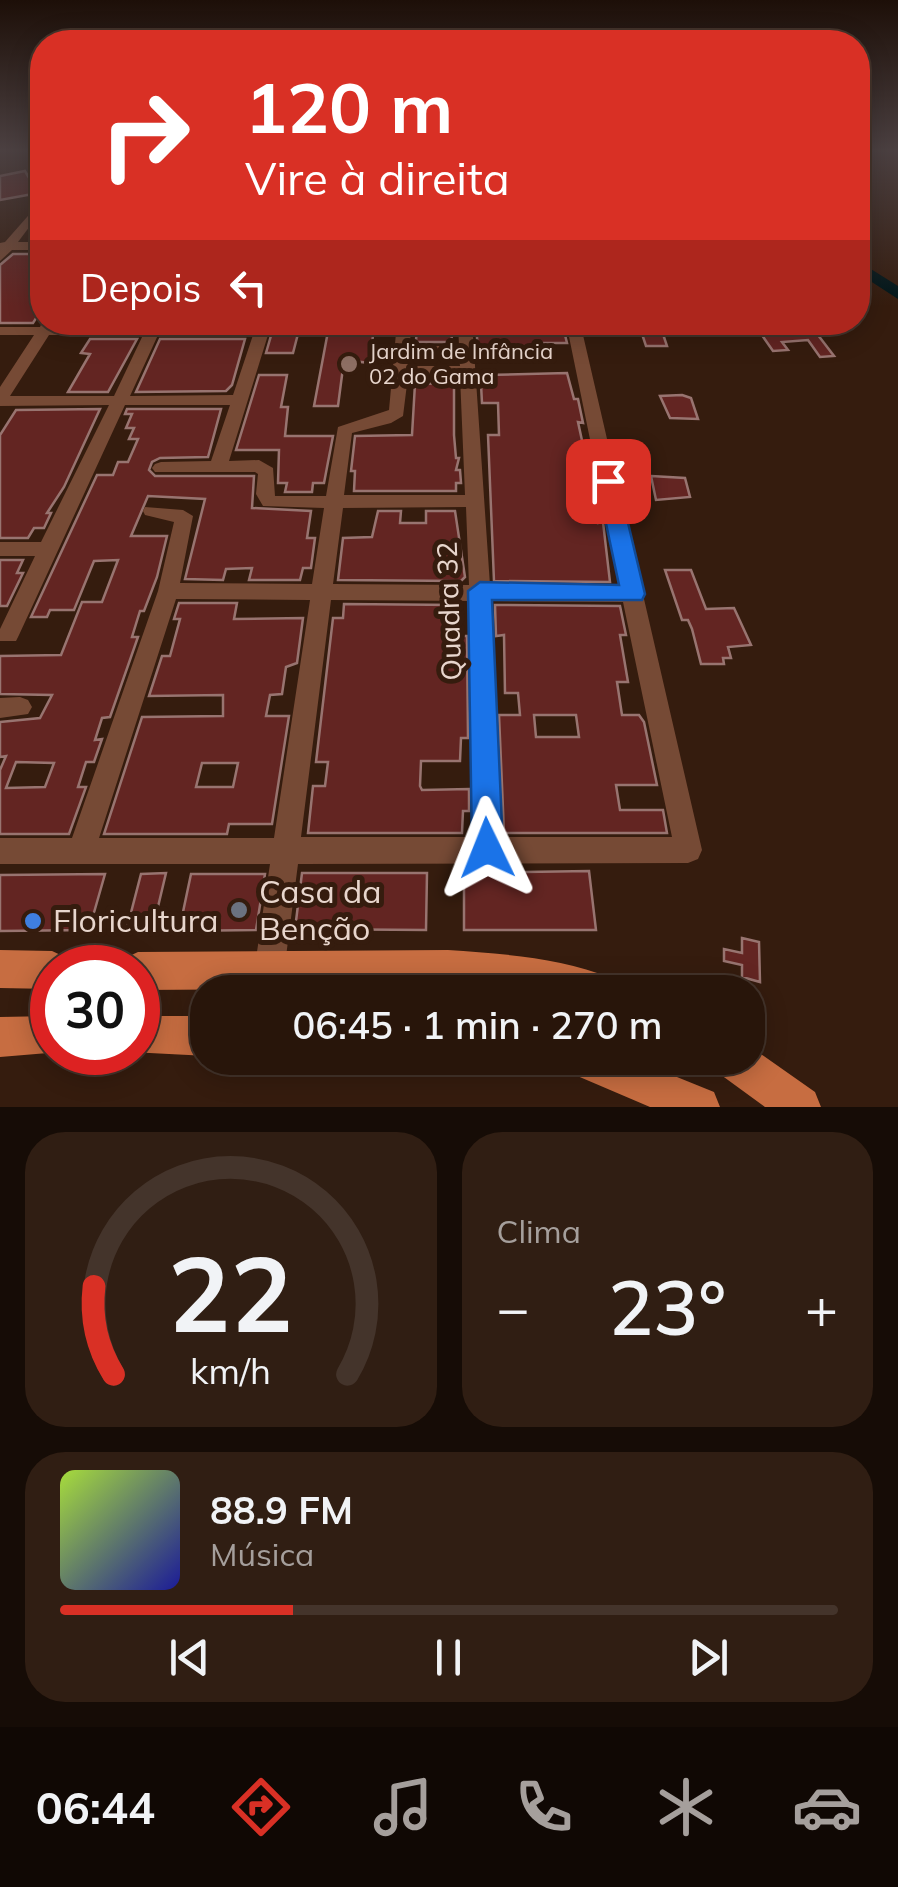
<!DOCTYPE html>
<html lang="pt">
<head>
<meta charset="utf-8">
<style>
	body { margin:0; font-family:Mulish,sans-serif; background:#301e13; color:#f1f3f6; height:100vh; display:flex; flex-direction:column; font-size:38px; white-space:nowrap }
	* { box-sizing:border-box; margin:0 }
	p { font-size:32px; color:#a59f9c }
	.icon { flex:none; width:55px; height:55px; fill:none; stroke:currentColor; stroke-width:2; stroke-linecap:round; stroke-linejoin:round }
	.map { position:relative; height:1107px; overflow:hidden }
	.panel { display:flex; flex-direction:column; gap:25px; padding:25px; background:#160c06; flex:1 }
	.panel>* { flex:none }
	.hud { position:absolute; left:30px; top:30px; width:840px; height:305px; border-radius:40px; box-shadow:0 5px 25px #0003,0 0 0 2px #44342b; background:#d93025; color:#fff; overflow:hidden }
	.speed { position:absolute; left:30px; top:945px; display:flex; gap:20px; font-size:50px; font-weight:700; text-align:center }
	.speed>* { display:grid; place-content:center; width:130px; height:130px; border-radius:50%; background:#28150a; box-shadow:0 5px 25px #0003,0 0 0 2px #44342b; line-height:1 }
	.speed .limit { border:15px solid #d22; background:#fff; color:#111 }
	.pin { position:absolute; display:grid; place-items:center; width:85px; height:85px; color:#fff; margin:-42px; border-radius:20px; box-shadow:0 5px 15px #0006 }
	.me { position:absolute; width:110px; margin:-55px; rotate:358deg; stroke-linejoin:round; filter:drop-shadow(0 0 8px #0008) }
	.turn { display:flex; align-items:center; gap:35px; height:210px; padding:0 50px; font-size:45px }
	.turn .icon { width:130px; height:130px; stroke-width:2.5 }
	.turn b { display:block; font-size:70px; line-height:85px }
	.then { display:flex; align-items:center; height:95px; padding:0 50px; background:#0003; gap:20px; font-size:38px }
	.big { font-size:75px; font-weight:600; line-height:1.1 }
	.panel .widget { flex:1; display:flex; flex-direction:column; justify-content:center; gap:15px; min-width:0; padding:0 35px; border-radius:40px; background:#301e13 }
	.panel .dial { align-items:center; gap:0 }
	.dial svg { height:260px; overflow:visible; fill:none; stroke:#44342b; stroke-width:7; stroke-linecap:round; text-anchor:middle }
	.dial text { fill:#f1f3f6; stroke:none }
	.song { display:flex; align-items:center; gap:30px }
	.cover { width:120px; height:120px; border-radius:15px; background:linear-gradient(135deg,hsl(80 70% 55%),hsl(240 70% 35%)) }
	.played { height:10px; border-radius:5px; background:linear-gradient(90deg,#d93025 30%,#44342b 30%) }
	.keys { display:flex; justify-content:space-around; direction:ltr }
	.heat { display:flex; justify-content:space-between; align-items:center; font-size:55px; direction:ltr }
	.panel .tiles { flex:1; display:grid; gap:25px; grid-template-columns:1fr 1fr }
	.widget:last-child { grid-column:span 2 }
	.trip { position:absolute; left:190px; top:975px; width:575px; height:100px; border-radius:40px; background:#28150a; box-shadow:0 5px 25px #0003,0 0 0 2px #44342b; font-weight:600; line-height:100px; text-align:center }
	.menu { display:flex; height:160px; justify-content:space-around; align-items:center; background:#100804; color:#a59f9c }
	.menu .icon { width:70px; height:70px }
	.menu .active { color:#d93025 }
	.menu b { font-size:45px; color:#f1f3f6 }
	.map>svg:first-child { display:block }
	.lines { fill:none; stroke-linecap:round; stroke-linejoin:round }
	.river { fill:#001619; fill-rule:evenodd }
	.building { fill:#632522; stroke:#987470; stroke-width:2.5; fill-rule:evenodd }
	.minor { fill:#764a35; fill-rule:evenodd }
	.major { fill:#c76d41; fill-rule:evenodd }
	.route { fill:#1a73e8; stroke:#114b97; stroke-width:2.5 }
	.education-dot { fill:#8d6e63; stroke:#351c0e; stroke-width:4 }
	.worship-dot { fill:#6b7280; stroke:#351c0e; stroke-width:4 }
	.shop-dot { fill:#3f7fe0; stroke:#351c0e; stroke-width:4 }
	.labels { text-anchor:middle; stroke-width:10; stroke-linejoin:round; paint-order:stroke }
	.far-poi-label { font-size:22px; fill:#e8d6cd; stroke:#351c0e; text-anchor:start }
	.street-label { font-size:28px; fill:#e8d6cd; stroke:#351c0e }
	.near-poi-label { font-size:32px; fill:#e8d6cd; stroke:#351c0e; text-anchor:start }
</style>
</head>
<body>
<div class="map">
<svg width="898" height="1107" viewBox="0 0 898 1107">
	<rect width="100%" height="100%" fill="#351c0e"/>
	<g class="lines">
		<path class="river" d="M858,261l40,25v13l-40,-26z"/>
	</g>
	<path class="building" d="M25,171l13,22 -38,7v-24z
		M13,254h29l-8,15h8v40l-9,14h-33v-58z
		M275,322l25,4 -7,27h-27z
		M417,322l34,1 1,19h-36z
		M476,322h82l5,5 4,16h-25l2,9h-17l-1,-6 -48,6z
		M638,322h21l8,24h-21z
		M790,322h18l26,34 -14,1 -12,-17 -26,2 6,8 -15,1 -16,-23 37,-1z
		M329,326h45l-4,37 -26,-3 -6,46h-24z
		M90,339h47l-29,53h-40l22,-38 -9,-1z
		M160,339h85l-13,46 -6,6 -90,1z
		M567,373l7,26h4l5,24 -5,-1 13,60h-15l5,28h15l2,13 5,-1 7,60 -116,-1 -6,-146h11l-1,-32h-16l-1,-19h5v-9z
		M259,375h28l-6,32h7l-3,29h48l-9,47h-11l-1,9h-27l2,-9h-9l1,-33h-43z
		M454,383v52l2,23h3l-3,12h4l1,13h-5v8h-102l1,-20h-4l4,-35 57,-1 3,-51z
		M682,395l9,3 7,21 -28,-1 -10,-22z
		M100,409l-36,78 -17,26h4l-7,15h-10l-6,10h-28v-103l16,-25z
		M127,409h94l-13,48 -48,1 -8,4 -3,8 6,6h99l-2,32 59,3 -4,27h8l-4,30h-8l-3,12h-51l3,-12 -26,1 -3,11 -38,-1 20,-80 -57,-3 -17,40h36l-10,41 -13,34h-4l-8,26h6l-28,80 -8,1 -7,22 7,-1 -8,23h-8l-8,25h8l-17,47h-69v-64l6,-14 -6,1v-35l40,-4 12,-23 -52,-1v-38l61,-1 21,-53h20l16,-42 -24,1 -20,49h-24l-3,7h-16l66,-142h16l5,-13h10l10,-23h-9l5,-11h-8l6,-14h-7zM16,762l38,1 -9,24 -39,1z
		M651,476l34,2 5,19 -34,3z
		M378,511h23l-1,12h26v-12h29l10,66 -4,4 -123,-1 5,-42 29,-1z
		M0,560h23l-6,13h6l-16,33h-7z
		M665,570h26l15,39 28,-1 17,37 -23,2 3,11h-8l1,6h-23l-9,-35 -4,-9h-6z
		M179,603h58l-3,16 69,-1 -6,45 -11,4 -4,27 -12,1 -4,21h23l-17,108h-43l-2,10h-123l38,-117 81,-1v-21l-74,1 13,-40h8l10,-37h-6zM202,763h36l-5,24h-37z
		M344,604l114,1v31h9l1,102h-7l-1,23h-39l-1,25 2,4 47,-1v22h-6l-1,22h-154l5,-47h12l3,-24h-12l17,-144h10z
		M495,605l125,1 6,29h-6l8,47h-11l5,33h17l5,7 13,63h-41l4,25h43l4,23h-163l-5,-118h21l-2,-22h-13l-1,-58 -8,1zM534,715h42l3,22h-43z
		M589,871l7,59h-132v-57z
		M166,873l-14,59h-26l15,-58z
		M302,873h125l-1,57 -131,-1z
		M105,874l-16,56 -89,1v-56z
		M191,874h74l-9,56 -77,1z
		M742,938l17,4 1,40 -18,-5v-12l-18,-4v-12l18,4z"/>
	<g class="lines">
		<path class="minor" d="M42,200v10l-24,32h24v8h-30l-12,11v-18l5,-1z
			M42,322h15l-3,5h94l2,-5h14l-2,5h94l2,-5h14l-43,139 30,-1 14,8 2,28h51l12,-69 51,-17 8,-88h14l-1,24h49l-1,-24h14l18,263 130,1 -54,-264h14l122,528 -4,9 -10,4 -390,1 -14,108 -4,11 -11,4 -11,-4 -4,-11 16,-108h-270v-26h72l86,-247 16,-69 -29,-7 -2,-4 2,-4 38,3 10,6 -13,67 132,1 12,-76 -61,-2 -7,-12 2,-20 -3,-2h-100l-3,-4 3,-4 6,-2 50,-1 19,-56h-105l-106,230 -3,6h-16v-12l35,-73h-35v-14h41l68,-137 -109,1v-19l34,-52h-34v-8h40zM49,335h94l-29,61h-104zM158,335h95l-20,60 -103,1zM409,356h50l1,10h-52zM408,376h52l5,119h-121l8,-62 39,-10 12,-7zM466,507l3,78 -136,-1 10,-76zM176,599l134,1 -36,238h-175zM331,600l139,1 3,236h-172zM491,601l132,1 49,235h-172z
			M20,697l8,3 4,7 -4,7 -28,4v-20z"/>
		<path class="major" d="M0,950l52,1 13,6 5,11h-18v21l-52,-1z
			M448,950c54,4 112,7 163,28l5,14h-103l-65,-4 -310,2v-22h-17l4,-10 13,-6z
			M52,1016v36h8l-60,5v-40z
			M138,1016h70v40l-78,-4h8z
			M748,1045l67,47 6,15h-56l-48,-35 -6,-14h37z
			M562,1058h68l84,34 6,15h-70l-82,-35z"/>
	</g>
	<linearGradient id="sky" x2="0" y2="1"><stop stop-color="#1d0f08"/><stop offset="0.49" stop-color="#4b4041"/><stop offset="1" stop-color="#4b4041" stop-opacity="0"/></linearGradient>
	<rect width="898" height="306" fill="url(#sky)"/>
	<path class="route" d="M608,474l10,7 27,113 -3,6h-150l11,248 -5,10 -11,5 -11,-5 -4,-10 -4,-257 12,-9 139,3 -22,-104z"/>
	<circle class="education-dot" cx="349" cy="364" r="10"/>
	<circle class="worship-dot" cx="239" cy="910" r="10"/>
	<circle class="shop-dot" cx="33" cy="921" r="10"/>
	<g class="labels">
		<g class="far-poi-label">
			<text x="369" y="359">Jardim de Infância<tspan x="369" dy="25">02 do Gama</tspan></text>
		</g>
		<g class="street-label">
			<text transform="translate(449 611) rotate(-92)" y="10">Quadra 32</text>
		</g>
		<g class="near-poi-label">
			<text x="259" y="903">Casa da<tspan x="259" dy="37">Benção</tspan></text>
			<text x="53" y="932">Floricultura</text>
		</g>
	</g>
</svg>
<div class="speed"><div class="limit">30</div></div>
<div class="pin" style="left:608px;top:481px;background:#d93025"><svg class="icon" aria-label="arrive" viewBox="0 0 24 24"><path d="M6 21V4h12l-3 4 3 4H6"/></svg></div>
<svg class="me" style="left:487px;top:848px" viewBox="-20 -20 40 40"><path d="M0-17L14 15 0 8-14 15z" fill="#1a73e8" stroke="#fff" stroke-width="4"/></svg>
<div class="trip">06:45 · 1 min · 270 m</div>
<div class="hud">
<div class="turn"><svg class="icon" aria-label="right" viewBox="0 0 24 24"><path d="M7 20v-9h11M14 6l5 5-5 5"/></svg><div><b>120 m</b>Vire à direita</div></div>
<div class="then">Depois<svg class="icon" aria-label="left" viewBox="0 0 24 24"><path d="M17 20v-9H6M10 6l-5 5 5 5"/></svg></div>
</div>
</div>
<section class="panel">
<div class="tiles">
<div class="widget dial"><svg viewBox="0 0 100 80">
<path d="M14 69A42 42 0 1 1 86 69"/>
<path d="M14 69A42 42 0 0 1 8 42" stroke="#d93025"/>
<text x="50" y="56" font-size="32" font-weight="700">22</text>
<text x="50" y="72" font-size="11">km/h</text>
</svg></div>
<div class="widget"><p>Clima</p>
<div class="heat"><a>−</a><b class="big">23°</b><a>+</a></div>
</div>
<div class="widget">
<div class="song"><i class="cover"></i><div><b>88.9 FM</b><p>Música</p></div></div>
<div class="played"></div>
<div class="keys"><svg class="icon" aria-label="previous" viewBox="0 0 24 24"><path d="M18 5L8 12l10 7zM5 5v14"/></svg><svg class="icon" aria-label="pause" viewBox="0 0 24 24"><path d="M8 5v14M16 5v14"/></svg><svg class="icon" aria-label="next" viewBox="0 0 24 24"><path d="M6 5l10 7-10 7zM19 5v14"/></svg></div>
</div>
</div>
</section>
<nav class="menu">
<b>06:44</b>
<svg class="icon active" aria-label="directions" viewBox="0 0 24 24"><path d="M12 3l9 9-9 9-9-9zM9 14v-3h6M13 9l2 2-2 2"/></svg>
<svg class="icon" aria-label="music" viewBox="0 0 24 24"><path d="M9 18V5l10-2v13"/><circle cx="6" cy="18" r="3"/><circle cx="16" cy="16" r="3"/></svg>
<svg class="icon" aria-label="phone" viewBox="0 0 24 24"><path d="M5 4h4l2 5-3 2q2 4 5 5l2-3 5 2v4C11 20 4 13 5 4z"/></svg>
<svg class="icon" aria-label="climate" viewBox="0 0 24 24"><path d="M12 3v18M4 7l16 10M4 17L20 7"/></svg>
<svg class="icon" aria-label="car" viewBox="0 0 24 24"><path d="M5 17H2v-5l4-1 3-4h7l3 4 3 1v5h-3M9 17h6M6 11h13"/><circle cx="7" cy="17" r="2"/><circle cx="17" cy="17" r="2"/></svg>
</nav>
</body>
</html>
